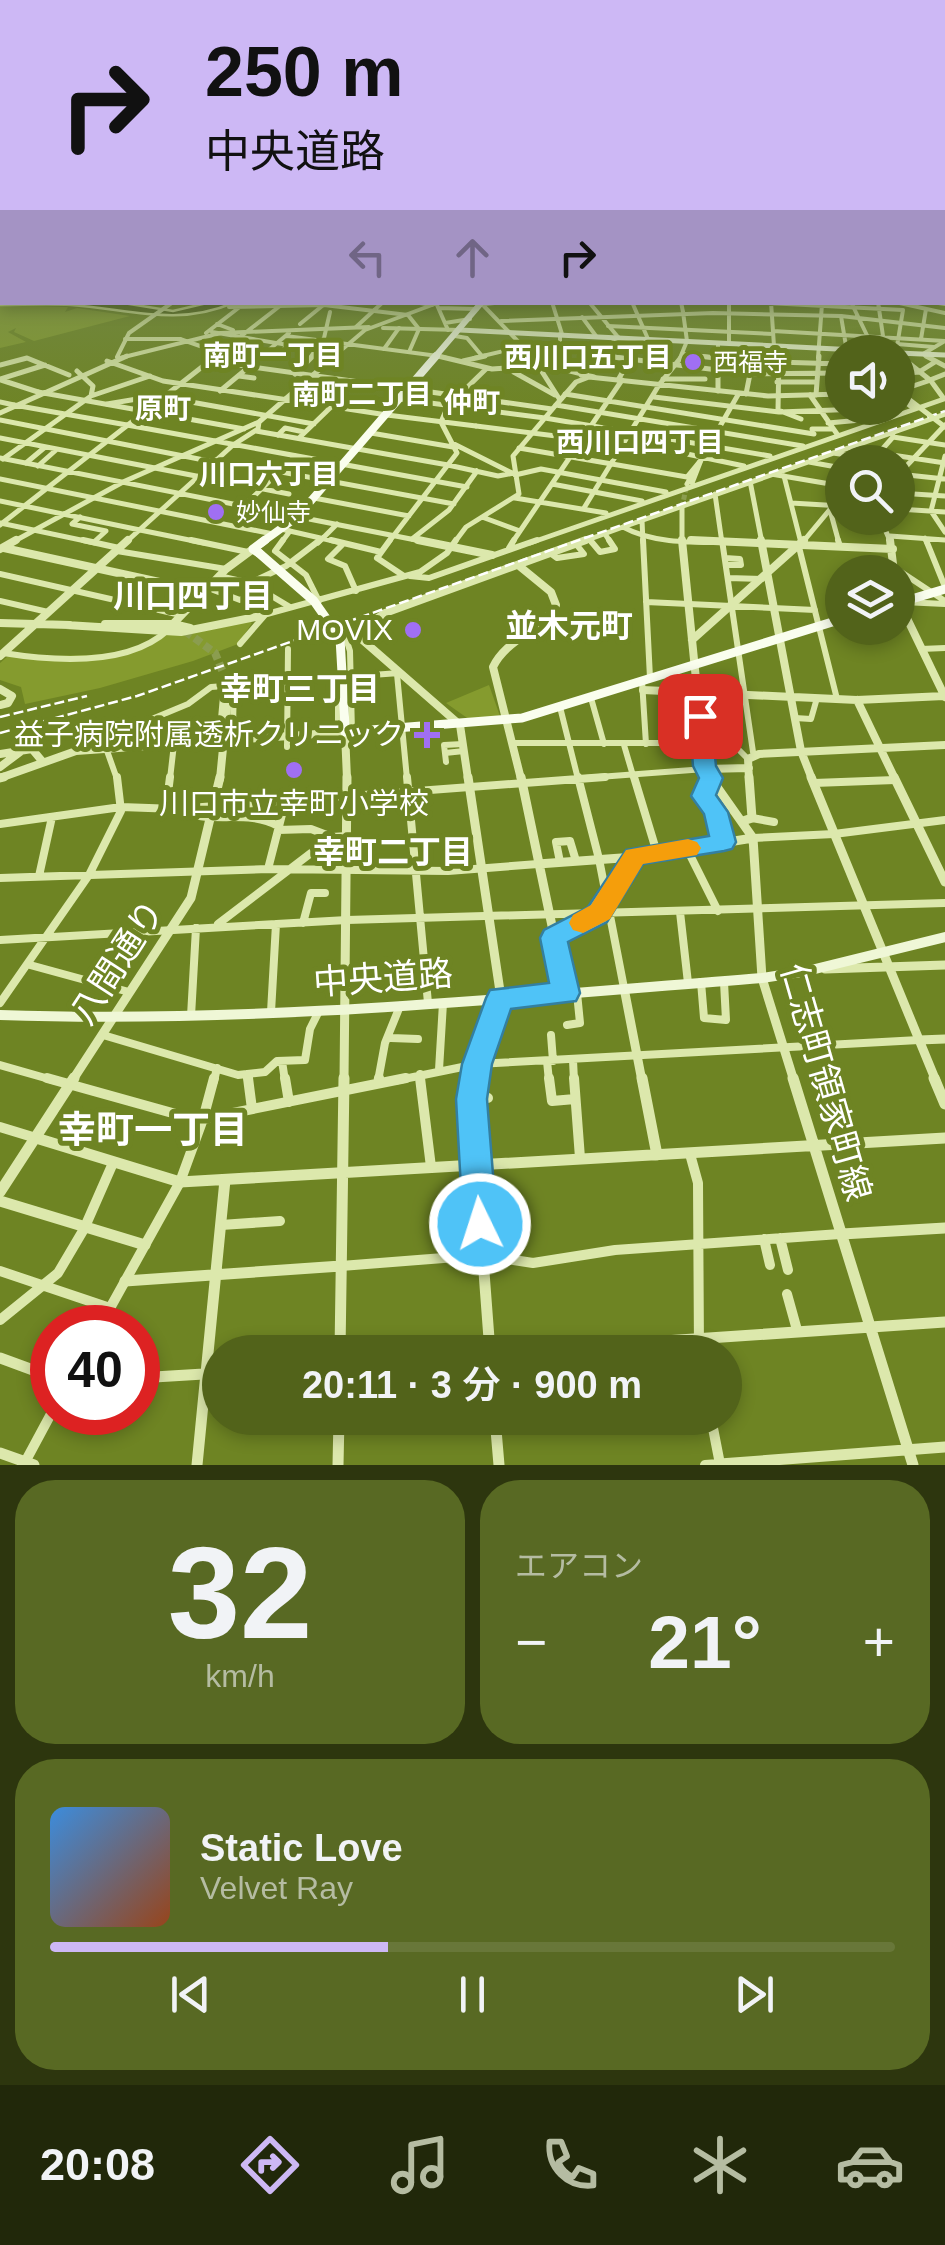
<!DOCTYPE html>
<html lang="ja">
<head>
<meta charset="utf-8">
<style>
	body { margin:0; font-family:Helvetica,"Noto Sans JP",sans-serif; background:#586923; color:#f1f3f6; height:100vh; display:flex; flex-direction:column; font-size:38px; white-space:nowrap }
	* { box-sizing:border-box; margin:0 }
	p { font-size:32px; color:#b5bca2 }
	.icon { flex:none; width:55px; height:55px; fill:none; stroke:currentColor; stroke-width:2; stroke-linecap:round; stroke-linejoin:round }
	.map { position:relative; height:1465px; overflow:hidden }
	.panel { display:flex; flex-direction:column; gap:15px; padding:15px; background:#2d360e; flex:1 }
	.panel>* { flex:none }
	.guide { position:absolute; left:0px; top:0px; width:945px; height:305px; box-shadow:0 5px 15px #0003; background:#cdb8f5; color:#111; overflow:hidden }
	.controls { position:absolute; left:825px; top:335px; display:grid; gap:20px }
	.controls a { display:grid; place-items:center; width:90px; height:90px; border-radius:50%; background:#52631a; box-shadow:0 5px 15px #0003; font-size:50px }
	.speed { position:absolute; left:30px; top:1305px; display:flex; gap:20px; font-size:50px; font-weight:700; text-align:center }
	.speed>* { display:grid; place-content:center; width:130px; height:130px; border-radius:50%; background:#52631a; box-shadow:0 5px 15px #0003; line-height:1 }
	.speed .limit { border:15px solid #d22; background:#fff; color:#111 }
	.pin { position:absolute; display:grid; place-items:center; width:85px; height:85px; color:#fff; margin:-42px; border-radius:20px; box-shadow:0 5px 15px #0006 }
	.me { position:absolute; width:110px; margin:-55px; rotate:356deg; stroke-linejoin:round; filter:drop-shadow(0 0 8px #0008) }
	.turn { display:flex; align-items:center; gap:35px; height:210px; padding:0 40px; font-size:45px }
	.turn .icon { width:130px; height:130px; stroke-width:2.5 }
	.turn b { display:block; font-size:70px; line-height:85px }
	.lanes { display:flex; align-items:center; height:95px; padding:0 40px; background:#0003; justify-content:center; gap:50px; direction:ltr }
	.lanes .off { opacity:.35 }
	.big { font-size:75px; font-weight:600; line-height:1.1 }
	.panel .tile { flex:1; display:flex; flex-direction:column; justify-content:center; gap:15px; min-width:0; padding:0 35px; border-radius:40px; background:#586923 }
	.panel .dial { align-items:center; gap:0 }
	.dial b { font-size:130px; line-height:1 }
	.song { display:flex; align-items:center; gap:30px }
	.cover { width:120px; height:120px; border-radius:15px; background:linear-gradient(135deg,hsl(210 70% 55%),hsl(20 70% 35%)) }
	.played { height:10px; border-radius:5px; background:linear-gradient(90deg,#cdb8f5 40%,#687739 40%) }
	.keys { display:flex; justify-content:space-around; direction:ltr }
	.heat { display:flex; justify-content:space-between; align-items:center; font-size:55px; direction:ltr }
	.panel .tiles { flex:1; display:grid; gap:15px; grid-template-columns:1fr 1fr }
	.tile:last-child { grid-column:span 2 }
	.trip { position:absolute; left:202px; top:1335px; width:540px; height:100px; border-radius:50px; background:#52631a; box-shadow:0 5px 15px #0003; font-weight:600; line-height:100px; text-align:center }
	.menu { display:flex; height:160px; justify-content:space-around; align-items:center; background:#21280a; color:#b5bca2 }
	.menu .icon { width:70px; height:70px }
	.menu .current { color:#cdb8f5 }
	.menu b { font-size:45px; color:#f1f3f6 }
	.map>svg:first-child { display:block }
	.green { fill:#859b2e }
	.water { fill:#526419; stroke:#dbe9a0; stroke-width:2.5 }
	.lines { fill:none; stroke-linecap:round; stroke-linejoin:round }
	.tertiary-tunnel-far1 { stroke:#8b9d4f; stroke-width:5; stroke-dasharray:5 2.5; stroke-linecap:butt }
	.tertiary-tunnel { stroke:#8b9d4f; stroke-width:8; stroke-dasharray:8 4; stroke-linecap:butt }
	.minor-far4 { stroke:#dce8ac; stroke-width:4 }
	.minor-far3 { stroke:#dce8ac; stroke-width:5 }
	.minor-far2 { stroke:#dce8ac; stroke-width:6 }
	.minor-far1 { stroke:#dce8ac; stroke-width:8 }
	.minor { stroke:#dce8ac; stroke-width:10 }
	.tertiary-far4 { stroke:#dce8ac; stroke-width:4 }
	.tertiary-far3 { stroke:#dce8ac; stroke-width:5 }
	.tertiary-far2 { stroke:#dce8ac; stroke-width:8 }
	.tertiary-far1 { stroke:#dce8ac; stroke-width:9 }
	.tertiary { stroke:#dce8ac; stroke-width:11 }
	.secondary-far1 { stroke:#eff7d6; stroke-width:5 }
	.secondary { stroke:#eff7d6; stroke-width:10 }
	.primary-far2 { stroke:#fafeee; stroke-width:6 }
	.primary-far1 { stroke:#fafeee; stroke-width:8 }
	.primary { stroke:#fafeee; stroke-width:9 }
	.rail { stroke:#fff; stroke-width:2.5; stroke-dasharray:10 4; stroke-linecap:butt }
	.tertiary-bridge { stroke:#dce8ac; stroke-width:5 }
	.primary-bridge { stroke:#fafeee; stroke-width:9 }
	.route { fill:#4fc3f7; stroke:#337fa1; stroke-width:2.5 }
	.slow { fill:#f59e0b }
	.poi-dot { fill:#a06ff3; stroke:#6e8423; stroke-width:4 }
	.labels { text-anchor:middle; stroke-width:10; stroke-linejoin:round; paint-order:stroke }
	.far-poi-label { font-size:25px; fill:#fff; stroke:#6e8423; text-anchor:start }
	.far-neighbourhood-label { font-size:28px; font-weight:bold; fill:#fff; stroke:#6e8423 }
	.poi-label { font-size:30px; fill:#fff; stroke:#6e8423; text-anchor:end }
	.neighbourhood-label { font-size:32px; font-weight:bold; fill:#fff; stroke:#6e8423 }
	.near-street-label { font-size:35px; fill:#fff; stroke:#6e8423 }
	.near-neighbourhood-label { font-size:38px; font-weight:bold; fill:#fff; stroke:#6e8423 }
</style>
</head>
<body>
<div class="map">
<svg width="945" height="1465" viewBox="0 0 945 1465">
	<rect width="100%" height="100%" fill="#6e8423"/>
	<path class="green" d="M0,305l68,2 -3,5 12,-4 53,8 -96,25 -20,-9 2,-4 -8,4 18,10 -26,6z
		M248,620l4,3 -14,21 -45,17 -93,27 -75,16 -4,-17 -21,-7v-17l7,-6 119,-3 23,-7 20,-14z
		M489,685l11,31 -30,4 -24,-17z"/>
	<path class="water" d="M0,272l2,30h115l56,9 34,-8h26c-56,24 -104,6 -162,2 -24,-1 -48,0 -71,0z"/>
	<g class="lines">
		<path class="tertiary-tunnel-far1" d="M682,507l5,-23"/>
		<path class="tertiary-tunnel" d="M185,631l30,22 14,34"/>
		<path class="minor-far4" d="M942,230l3,-4
			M942,275l3,-5
			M942,285l3,-4
			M414,302l18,3
			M552,302l10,32
			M632,302l16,37
			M681,302l2,10
			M748,302l155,8
			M771,302l3,44
			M878,302l5,34
			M895,302l50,11
			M932,302l13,2
			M485,304l19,-2
			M437,305l11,25
			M229,307l95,-2 84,10 11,14 -10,23
			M439,308l38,1
			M841,316l6,36
			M582,317l14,19
			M445,323l25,-4
			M217,324l16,6
			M608,326l165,8
			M356,327l27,-25
			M773,331l172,10
			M212,332l129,22
			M206,333l35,-27
			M455,336l12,2 15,18
			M125,339h55
			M921,339l5,-30
			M718,343v15
			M897,344l37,3
			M384,349l15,-21
			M560,350l65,8
			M896,352l7,-42
			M683,354l36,4
			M898,354l5,4
			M438,356l9,2
			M281,357l-4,-1 10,-11
			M310,358l14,-20 6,-26
			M474,358l51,-12 35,1
			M553,358l7,-7v-17
			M597,358l21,-21
			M778,358l3,-12
			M818,358l4,-54"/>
		<path class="minor-far3" d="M277,356l4,1
			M438,356l54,13 54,-4 48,12
			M605,356l145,18 92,-1
			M698,356l79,9
			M718,356v35
			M779,356l-1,54 23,9
			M900,356l30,24
			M766,359l11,1
			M463,361l22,-5
			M777,362l65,2
			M0,365l27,-7 42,17
			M551,366l3,-10
			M510,370l45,25
			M295,374l18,-18
			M835,374l7,13
			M898,374l21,-2 16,-10
			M581,375l19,-19
			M239,376l15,2
			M0,379l45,-14
			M663,379h42
			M1,380l37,12
			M618,380l7,-12 -6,-2 6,-6
			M777,382h40
			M898,391l30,-10
			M565,394l249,40
			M746,394l4,-20
			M810,395l27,39
			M816,395l3,-39
			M91,396l59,-20
			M898,396l15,12
			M163,397l151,27
			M654,397l125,15 110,-4
			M400,399l145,19 225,38
			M0,402l14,3
			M107,404l60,-10
			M340,409l1,-18
			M387,415l89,11
			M828,423l33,-3
			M127,425l88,16
			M812,429h19
			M371,433l82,14
			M278,435l7,-7 19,4
			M893,437l52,8
			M0,438l289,56
			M299,438l31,-30
			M452,443l60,30
			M833,453l41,6
			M945,456l-14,55 14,21
			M3,459l88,-63 2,-10 -16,-15
			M216,460l238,44
			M809,462l33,6
			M26,463l18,-15
			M612,464l75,13
			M448,465l50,11 16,-3
			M38,466l18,-16
			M898,474l47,5
			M515,475l26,-6 125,23
			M784,476l17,67
			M687,477l14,-17 -9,23
			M0,479l273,55
			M552,484l90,17
			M715,494l7,49
			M314,498l95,18
			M515,498l91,15
			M791,503l51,3
			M244,506l51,-50
			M898,509l47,3
			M830,510l9,33
			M80,517l-8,7 34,7 -12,11
			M482,517l38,14
			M642,520l1,23
			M0,523l95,20
			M623,527l322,-113
			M281,529l61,14
			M140,530l64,13
			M605,534l6,9
			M890,536l55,4
			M925,538l2,5
			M412,539l37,-29 28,-39
			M589,539l3,4
			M281,543l9,-12
			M318,543l19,-19
			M388,543l69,-90 -16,-31 7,-16 39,-38
			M454,543l12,-16 53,-33 -6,-38 42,-50
			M512,543l110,-163
			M530,543l414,-144 -13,-18"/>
		<path class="minor-far2" d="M83,540l36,8
			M191,540l57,12
			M283,540l-8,11 31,24 13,26
			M331,540l50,12
			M390,540l-13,18 27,18
			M590,540l10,12 15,-3 -6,-9
			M643,540l7,138
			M722,540l31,212 4,3
			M838,540l2,7
			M926,540l19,47
			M342,545l-14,14 17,7 11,25
			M799,547l38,152
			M509,548l5,-8
			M117,551l109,18
			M550,553l7,5 27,-4 -8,-10
			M725,558l15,1 1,6h-15
			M892,566l53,35
			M0,574l181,41
			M219,576l31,7 40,24
			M410,576l19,2 108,-38
			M728,578l34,1
			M250,583l36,-17 34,-26
			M208,588l32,12 18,-10
			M0,601l48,11
			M646,602l169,8
			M903,602l42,2
			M256,617l164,-45 27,-19 9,-13
			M351,630l-7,2 6,19 2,81
			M240,644l25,-29
			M921,649l24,-1
			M3,653c50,8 125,14 165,-23
			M397,674l10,105
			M338,677v56
			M642,681l4,63
			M224,685l-4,45 4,4
			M591,698l13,46
			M560,707l18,72
			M795,718l16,1 6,-21
			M225,735l8,-8 1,-43
			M514,743h188l33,3 13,13
			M624,745l10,34
			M287,747l1,-98
			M106,748l11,31
			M77,750l111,-46 23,-17 188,-14
			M445,753l19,-2
			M446,762l-2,-17 19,-1
			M170,779l4,-35
			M572,779l133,-10"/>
		<path class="minor-far1" d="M407,777l21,226
			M578,777l21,82 25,129
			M634,777l23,76
			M711,778l-8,18 13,16 7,30
			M814,783l81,-3
			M166,809l4,-32
			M176,809c33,17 70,-1 102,17
			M752,818l22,4
			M0,824l121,-17 55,2 429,-32
			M278,830l33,-1 21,8 15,-1
			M753,838l81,-4 111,-14
			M687,849l31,62
			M560,862l-4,-20 14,-1 6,20
			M268,869l18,-70
			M39,876l13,-59
			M0,878l268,-9 180,2 90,-7
			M680,912l8,71
			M303,923l8,-30h14
			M218,924l114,-87
			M554,938l46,-26 34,-54
			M0,940l347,-20 598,-17
			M30,965l99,27
			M701,982l3,36 22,2 -2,-38
			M0,1003l89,-128 32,-64 -4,-34
			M271,1012l5,-88
			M191,1016l5,-88
			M567,1025l13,-2 -3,-30
			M103,1035l135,40 27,-3 12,-11 28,-1 5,-31 9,-18
			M551,1035l2,26
			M391,1038l27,1
			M573,1060l1,21
			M282,1061l3,20
			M547,1061l2,20
			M0,1065l56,16
			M439,1070l4,-67
			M247,1074l1,7
			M420,1074l1,7
			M214,1081l3,-13
			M378,1081l7,-38 15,-37
			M394,1081l83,-17 442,-24"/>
		<path class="minor" d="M47,1078l154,43
			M248,1078l4,31
			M285,1078l4,24
			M420,1078l11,89
			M549,1078l3,23 23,-2
			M574,1078l6,80
			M378,1083l1,-5
			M472,1098h16
			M203,1119l11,-41
			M0,1127l36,11
			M690,1154l8,29 1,169
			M221,1225l59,-4
			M780,1238l8,32
			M764,1239l6,26
			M341,1266l141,-11 51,8 82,-13 225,-16
			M0,1271l110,37
			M787,1294l10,36
			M0,1320l58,-47 26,-44 29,-66
			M99,1328l81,-146 23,-63 203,-41
			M711,1418l9,46
			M24,1464l28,-52
			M705,1465l14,-1"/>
		<path class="tertiary-far4" d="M589,302l29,35
			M729,302v41
			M851,302l24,50
			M482,304l52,54
			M501,321l212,-8 128,3 104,12
			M300,324l27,-22
			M383,328l77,2
			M286,336l152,20
			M180,339l40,14
			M117,357l12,-24 44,-31
			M120,358l101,-25 148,-6
			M213,358l72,-56
			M259,358l30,-25
			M332,358l33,-28 75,-28
			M680,358l7,-17 -4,-29
			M931,358l-8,-4 22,-13"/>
		<path class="tertiary-far3" d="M532,356l28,44
			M926,356l19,10
			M107,361l56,20 224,34
			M210,361l342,48
			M930,380l15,-6
			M220,391l42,-35
			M38,392l206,37
			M14,405l113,20
			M556,405l20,-23 13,-5 179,19 74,-2
			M556,405l247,41
			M0,413l127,-57
			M0,420l214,42
			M476,426l192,24 76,16
			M256,431l192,34
			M215,441l252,46
			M519,448l93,16
			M879,453l66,10
			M0,458l431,85
			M871,462l22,-25 -1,-5
			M771,474l71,12
			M898,475l47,-50
			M750,481l12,62
			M687,484l52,-91
			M898,493l47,3
			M0,501l140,29
			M682,507v36
			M584,508l75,-123 23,-29
			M880,518l11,25
			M0,525l216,-169
			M11,543l112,-61 136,-60 76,-66
			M125,543l108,-98 25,-16 1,-7
			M579,543l44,-16c36,20 86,14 127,16
			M802,543l40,-48"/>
		<path class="tertiary-far2" d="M418,540l74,15
			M682,540l23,229 7,10
			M691,540l202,9
			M761,540l40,211 11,28
			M890,540l4,32
			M4,548l201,44
			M0,549l16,-9
			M518,565l33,27 5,13c-15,27 -49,33 -63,62l28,112
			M898,589l3,17 44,91
			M0,623l70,2
			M105,624h68l17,4
			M66,625l115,7 75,-15
			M170,627l56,-58 27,-20
			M351,630l109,95 8,54
			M356,633l29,-20 201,-73
			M692,640l112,-100
			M0,656l128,-116
			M0,689l12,7 -4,7 -8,2
			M643,690l214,10 87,-4
			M857,700l38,79
			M0,754l32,-5 10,12
			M0,767l20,-15
			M705,769l44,-1
			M0,778l76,-27 269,-19 2,47
			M220,779l9,-92
			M749,779l-1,-20 11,-5 186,-9"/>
		<path class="tertiary-far1" d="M468,777l33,221 -27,83
			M521,777l45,216
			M710,777l43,61 9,140 32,103
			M811,777l125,304
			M894,777l51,105
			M0,778l4,-1
			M743,821l9,-3 -3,-41
			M538,864l97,-7 118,-19
			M825,969l120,-4
			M624,988l18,93
			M919,1040l26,-1
			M72,1081l119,-183 29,-121
			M344,1081l3,-304"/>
		<path class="tertiary" d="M475,1078l-4,21 19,253
			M642,1078l15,77
			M793,1078l120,387
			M934,1078l11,26
			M36,1138l144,44 765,-44
			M0,1192l74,-114
			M0,1201l145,44
			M842,1234l103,-6
			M125,1281l216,-15
			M340,1352l4,-274
			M501,1352l444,-30
			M0,1358l52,19
			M138,1378l82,-5
			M495,1418l4,47
			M0,1453l34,12
			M720,1464l225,-17
			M197,1465l28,-285
			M338,1465l1,-47"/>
		<path class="secondary-far1" d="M460,330l436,22
			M898,353l47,2"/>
		<path class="secondary" d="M0,1015c255,9 508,-17 762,-37l45,-7 138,-34"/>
		<path class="primary-far2" d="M434,358l48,-56"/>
		<path class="primary-far1" d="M261,543l36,-26 139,-161"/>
		<path class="primary" d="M259,553l-6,-4 12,-9
			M898,603l47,-14
			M345,726v6l177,-14 320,-99"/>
		<path class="rail" d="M0,717l87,-21
			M0,733l137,-37 808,-285"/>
		<path class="tertiary-bridge" d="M898,391l47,36"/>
		<path class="primary-bridge" d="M259,553l55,48 26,37 5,88"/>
	</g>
	<linearGradient id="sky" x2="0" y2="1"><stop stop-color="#3c4913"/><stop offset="0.51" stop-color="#738850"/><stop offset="1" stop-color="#738850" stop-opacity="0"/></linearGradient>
	<rect width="945" height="418" fill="url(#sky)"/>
	<path class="route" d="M700,709l11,7 5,50 7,12 -7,17 12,17 8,30 -4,7 -8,2 -81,13 -36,58 -39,20 12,51 -4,8 -65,8 -19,55 -5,35 10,125 -5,12 -12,4 -12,-4 -5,-12 -7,-125 6,-35 24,-66 4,-8 59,-7 -9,-45 4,-8 44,-23 38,-57 83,-14 -5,-22 -13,-18 8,-18 -6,-12 -4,-50z"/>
	<path class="slow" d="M688,839l9,3 4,6 -4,7 -54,9 -33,55 -27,14 -10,-3 -4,-7 4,-8 18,-10 35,-55z"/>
	<g class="poi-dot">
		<circle cx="693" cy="362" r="10"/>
		<circle cx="216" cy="512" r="10"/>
		<circle cx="413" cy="630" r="10"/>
		<path d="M422 720h10v10h10v10h-10v10h-10v-10h-10v-10h10z"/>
		<circle cx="294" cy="770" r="10"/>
	</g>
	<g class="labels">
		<g class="far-poi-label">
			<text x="713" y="371">西福寺</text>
			<text x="236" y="521">妙仙寺</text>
		</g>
		<g class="far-neighbourhood-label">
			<text x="273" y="365">南町一丁目</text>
			<text x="588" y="367">西川口五丁目</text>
			<text x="362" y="404">南町二丁目</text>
			<text x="472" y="412">仲町</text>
			<text x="163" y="418">原町</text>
			<text x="640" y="452">西川口四丁目</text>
			<text x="269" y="484">川口六丁目</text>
		</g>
		<g class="poi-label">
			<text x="393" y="640">MOVIX</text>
			<text x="404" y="745">益子病院附属透析クリニック</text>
			<text x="294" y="814" text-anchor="middle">川口市立幸町小学校</text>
		</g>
		<g class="neighbourhood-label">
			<text x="193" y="607">川口四丁目</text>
			<text x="569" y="637">並木元町</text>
			<text x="300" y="700">幸町三丁目</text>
			<text x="393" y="863">幸町二丁目</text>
		</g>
		<g class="near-street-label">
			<text transform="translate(117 962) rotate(-57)" y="12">八間通り</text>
			<text transform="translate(383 978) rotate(-4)" y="12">中央道路</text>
			<text transform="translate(826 1082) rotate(74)" y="12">仁志町領家町線</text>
		</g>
		<g class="near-neighbourhood-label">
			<text x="153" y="1143">幸町一丁目</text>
		</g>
	</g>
</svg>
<div class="controls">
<a><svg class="icon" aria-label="sound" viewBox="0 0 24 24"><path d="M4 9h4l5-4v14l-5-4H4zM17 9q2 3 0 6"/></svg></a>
<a><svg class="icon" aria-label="search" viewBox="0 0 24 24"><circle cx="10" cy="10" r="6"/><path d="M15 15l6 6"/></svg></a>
<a><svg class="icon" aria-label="layers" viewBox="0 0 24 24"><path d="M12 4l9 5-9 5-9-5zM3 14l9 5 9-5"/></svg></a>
</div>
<div class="speed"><div class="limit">40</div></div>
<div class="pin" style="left:700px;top:716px;background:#d93025"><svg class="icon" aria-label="arrive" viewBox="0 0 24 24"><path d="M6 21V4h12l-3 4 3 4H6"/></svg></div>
<svg class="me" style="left:480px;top:1224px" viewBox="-20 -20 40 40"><circle r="17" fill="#4fc3f7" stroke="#fff" stroke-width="3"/><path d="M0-11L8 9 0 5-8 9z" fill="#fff"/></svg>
<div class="trip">20:11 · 3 分 · 900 m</div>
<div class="guide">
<div class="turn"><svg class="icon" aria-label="right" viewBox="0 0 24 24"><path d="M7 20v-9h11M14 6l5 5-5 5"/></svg><div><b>250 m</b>中央道路</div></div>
<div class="lanes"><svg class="icon off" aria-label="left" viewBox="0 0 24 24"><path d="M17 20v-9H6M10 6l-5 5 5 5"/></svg><svg class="icon off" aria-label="ahead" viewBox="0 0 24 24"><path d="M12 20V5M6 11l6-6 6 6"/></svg><svg class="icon" aria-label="right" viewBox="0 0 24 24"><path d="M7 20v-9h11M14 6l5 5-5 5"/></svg></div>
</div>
</div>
<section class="panel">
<div class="tiles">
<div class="tile dial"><b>32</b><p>km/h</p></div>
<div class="tile"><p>エアコン</p>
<div class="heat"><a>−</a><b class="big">21°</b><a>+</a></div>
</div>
<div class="tile">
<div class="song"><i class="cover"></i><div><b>Static Love</b><p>Velvet Ray</p></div></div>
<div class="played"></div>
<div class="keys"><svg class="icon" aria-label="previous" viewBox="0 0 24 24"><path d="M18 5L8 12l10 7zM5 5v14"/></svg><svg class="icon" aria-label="pause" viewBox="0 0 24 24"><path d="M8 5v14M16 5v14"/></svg><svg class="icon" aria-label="next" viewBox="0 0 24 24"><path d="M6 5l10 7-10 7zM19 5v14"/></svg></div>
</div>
</div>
</section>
<nav class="menu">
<b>20:08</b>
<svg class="icon current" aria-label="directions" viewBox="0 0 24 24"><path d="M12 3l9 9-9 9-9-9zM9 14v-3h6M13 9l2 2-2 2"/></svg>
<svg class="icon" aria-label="music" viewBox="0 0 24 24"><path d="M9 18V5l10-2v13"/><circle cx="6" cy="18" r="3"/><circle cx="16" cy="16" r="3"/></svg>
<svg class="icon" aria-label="phone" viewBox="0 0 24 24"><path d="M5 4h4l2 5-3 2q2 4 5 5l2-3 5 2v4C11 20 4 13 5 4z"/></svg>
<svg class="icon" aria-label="climate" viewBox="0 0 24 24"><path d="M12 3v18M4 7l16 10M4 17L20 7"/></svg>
<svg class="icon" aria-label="car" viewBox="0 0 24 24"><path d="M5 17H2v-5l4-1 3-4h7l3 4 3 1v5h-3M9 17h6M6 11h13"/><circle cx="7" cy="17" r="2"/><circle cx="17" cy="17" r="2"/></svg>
</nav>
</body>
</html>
